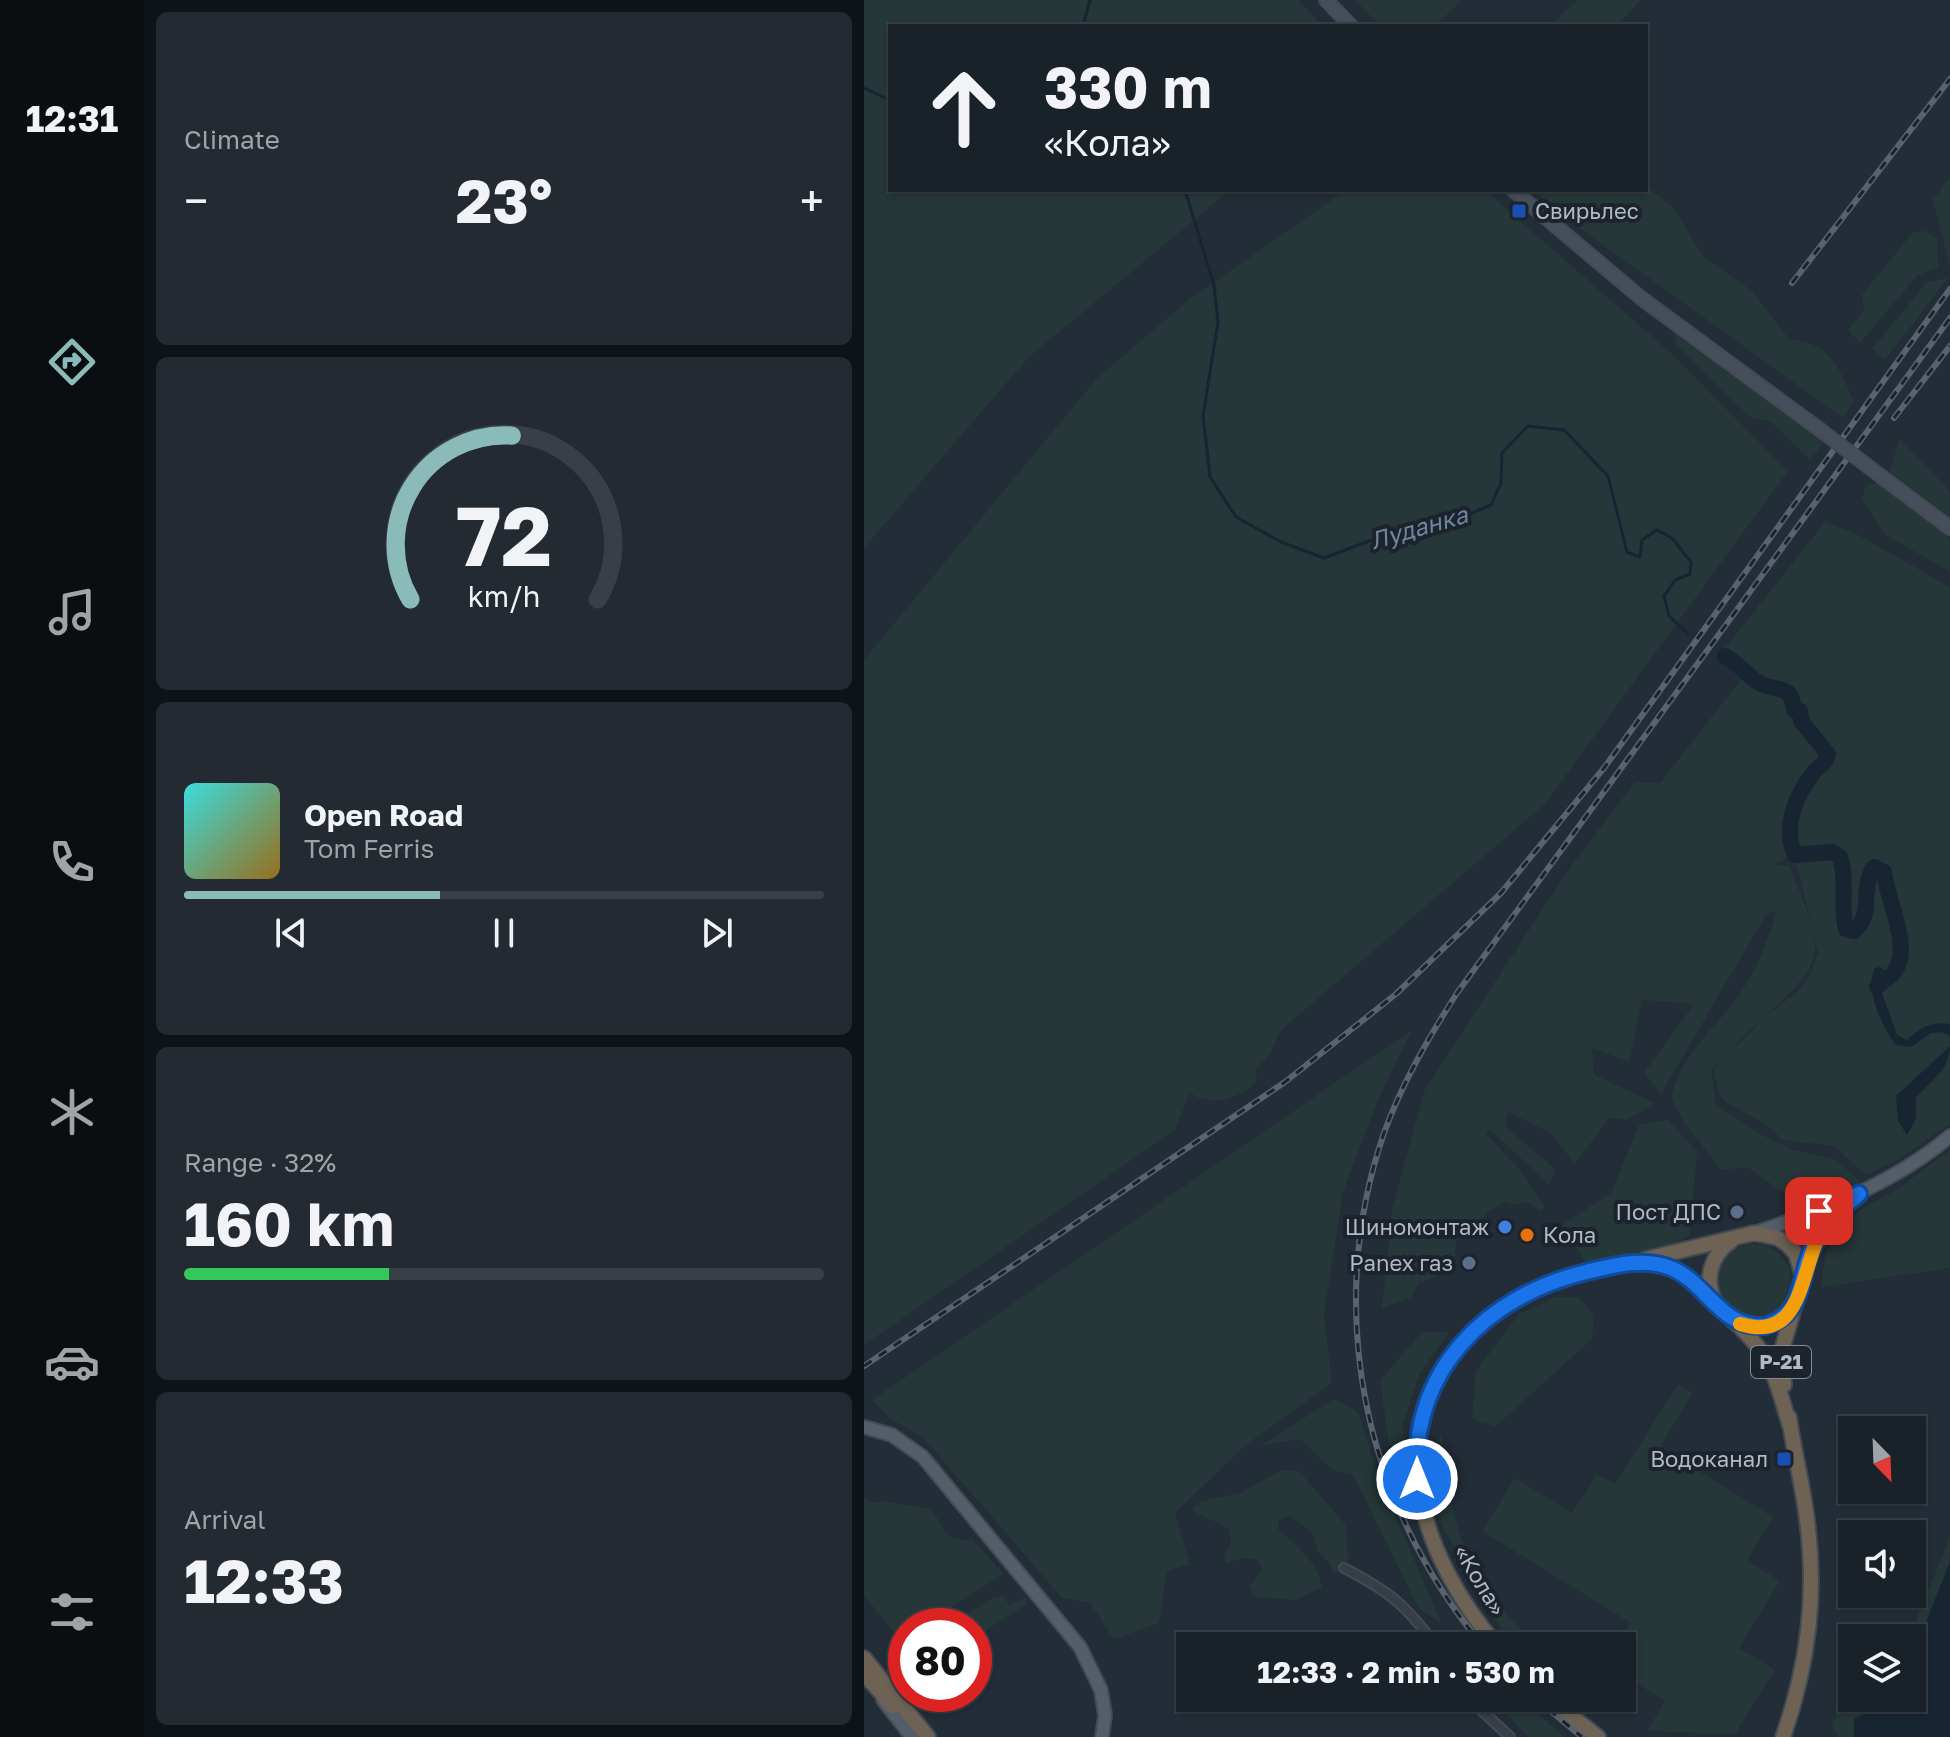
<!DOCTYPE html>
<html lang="en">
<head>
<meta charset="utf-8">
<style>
	body { margin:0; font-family:"Golos Text",sans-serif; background:#232a31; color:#f1f3f6; height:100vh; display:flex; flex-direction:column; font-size:30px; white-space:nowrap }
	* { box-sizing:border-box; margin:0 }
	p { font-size:26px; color:#9fa4a8 }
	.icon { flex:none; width:44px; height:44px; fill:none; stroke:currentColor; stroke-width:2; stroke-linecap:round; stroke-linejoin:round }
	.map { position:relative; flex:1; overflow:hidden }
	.details { display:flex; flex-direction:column; gap:12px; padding:12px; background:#0e1317; width:720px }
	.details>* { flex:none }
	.hud { position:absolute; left:24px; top:24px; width:760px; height:168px; border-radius:0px; box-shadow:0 2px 6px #0004,0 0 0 2px #383f46; background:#1a2229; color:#f1f3f6; overflow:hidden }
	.needle { width:52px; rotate:157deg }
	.tools { position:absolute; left:974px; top:1416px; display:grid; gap:16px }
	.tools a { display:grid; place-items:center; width:88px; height:88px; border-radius:0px; background:#1a2229; box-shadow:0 2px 6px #0004,0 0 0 2px #383f46; font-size:40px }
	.speed { position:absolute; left:24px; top:1608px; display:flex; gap:16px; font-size:40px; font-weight:700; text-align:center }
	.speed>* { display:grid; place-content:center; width:104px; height:104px; border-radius:50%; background:#1a2229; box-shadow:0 2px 6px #0004,0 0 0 2px #383f46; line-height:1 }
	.speed .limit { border:12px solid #d22; background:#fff; color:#111 }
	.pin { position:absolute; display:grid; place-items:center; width:68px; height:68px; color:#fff; margin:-34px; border-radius:16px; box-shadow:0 4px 12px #0006 }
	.me { position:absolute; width:88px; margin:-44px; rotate:0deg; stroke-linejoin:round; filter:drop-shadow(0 0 6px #0008) }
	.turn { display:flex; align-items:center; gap:28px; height:168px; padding:0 24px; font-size:36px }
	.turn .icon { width:104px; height:104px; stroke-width:2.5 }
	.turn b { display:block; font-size:56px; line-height:68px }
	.big { font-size:60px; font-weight:700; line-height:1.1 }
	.details .card { flex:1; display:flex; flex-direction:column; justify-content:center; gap:12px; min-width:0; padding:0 28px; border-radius:12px; background:#232a31 }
	.details .dial { align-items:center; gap:0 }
	.dial svg { height:208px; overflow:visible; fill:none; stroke:#383f46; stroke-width:7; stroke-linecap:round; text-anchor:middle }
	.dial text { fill:#f1f3f6; stroke:none }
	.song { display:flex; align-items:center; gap:24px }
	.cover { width:96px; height:96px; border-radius:12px; background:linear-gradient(135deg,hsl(180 70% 55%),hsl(40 70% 35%)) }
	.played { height:8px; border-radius:4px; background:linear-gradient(90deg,#8bbbb9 40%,#383f46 40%) }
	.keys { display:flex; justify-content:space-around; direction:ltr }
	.heat { display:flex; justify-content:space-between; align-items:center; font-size:44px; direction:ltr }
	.charge { height:12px; border-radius:6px; background:linear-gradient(90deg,#34c759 32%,#383f46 0) }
	.trip { position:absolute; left:312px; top:1632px; width:460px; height:80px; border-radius:0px; background:#1a2229; box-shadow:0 2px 6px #0004,0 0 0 2px #383f46; font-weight:700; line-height:80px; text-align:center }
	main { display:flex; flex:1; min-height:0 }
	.tabs { display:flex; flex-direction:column; width:144px; justify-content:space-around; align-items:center; background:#0a0e10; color:#9fa4a8 }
	.tabs .icon { width:56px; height:56px }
	.tabs .active { color:#8bbbb9 }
	.tabs b { font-size:36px; color:#f1f3f6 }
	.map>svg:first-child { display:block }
	.green { fill:#253738; fill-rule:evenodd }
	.water { fill:#172533 }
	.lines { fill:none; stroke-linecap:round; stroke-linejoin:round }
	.stream { stroke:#172533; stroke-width:3 }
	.river { stroke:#172533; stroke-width:16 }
	.street-casing { stroke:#434a54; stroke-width:12 }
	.secondary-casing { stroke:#434a54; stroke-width:16 }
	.primary-casing { stroke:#434a54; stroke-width:16 }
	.highway-casing { stroke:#414952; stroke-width:18 }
	.street { stroke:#363e48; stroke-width:8 }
	.secondary { stroke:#454e5a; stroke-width:12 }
	.primary { stroke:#545e68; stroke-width:12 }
	.highway { stroke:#6d6254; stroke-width:14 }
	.rail-casing { stroke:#58636e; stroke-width:6 }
	.rail { stroke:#1c232c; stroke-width:3; stroke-dasharray:9; stroke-linecap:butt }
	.secondary-bridge-casing { stroke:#434a54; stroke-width:16; stroke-linecap:butt }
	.secondary-bridge { stroke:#454e5a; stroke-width:12 }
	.route-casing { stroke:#114b97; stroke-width:20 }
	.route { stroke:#1a73e8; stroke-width:14 }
	.slow { stroke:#f59e0b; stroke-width:14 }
	.transit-dot { fill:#1a4fb4; stroke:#1c232c; stroke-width:3 }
	.service-dot { fill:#5c6f8a; stroke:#1c232c; stroke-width:3 }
	.shop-dot { fill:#3f7fe0; stroke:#1c232c; stroke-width:3 }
	.food-dot { fill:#e8710a; stroke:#1c232c; stroke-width:3 }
	.labels { text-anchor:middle; stroke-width:8; stroke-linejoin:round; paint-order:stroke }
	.shield { fill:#1c232c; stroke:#848c96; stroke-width:2 }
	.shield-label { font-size:20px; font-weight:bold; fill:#b1b9c4 }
	.poi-label { font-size:22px; fill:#b1b9c4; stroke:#1c232c; text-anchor:end }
	.street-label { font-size:22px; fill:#b1b9c4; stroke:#1c232c }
	.water-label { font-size:24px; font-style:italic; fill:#6d86a0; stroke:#1c232c }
</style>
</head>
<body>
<main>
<nav class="tabs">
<b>12:31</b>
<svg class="icon active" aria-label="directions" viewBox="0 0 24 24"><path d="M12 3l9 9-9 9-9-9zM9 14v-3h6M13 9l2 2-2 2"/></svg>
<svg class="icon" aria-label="music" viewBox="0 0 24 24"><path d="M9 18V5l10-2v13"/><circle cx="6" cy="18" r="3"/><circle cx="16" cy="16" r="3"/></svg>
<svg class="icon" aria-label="phone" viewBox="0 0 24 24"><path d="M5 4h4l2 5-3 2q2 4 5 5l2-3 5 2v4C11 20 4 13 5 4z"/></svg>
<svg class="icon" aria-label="climate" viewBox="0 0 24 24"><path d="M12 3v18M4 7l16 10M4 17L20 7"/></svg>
<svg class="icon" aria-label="car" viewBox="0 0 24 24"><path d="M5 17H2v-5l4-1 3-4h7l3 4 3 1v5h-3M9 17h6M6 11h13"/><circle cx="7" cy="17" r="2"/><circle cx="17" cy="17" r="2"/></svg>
<svg class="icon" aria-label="filters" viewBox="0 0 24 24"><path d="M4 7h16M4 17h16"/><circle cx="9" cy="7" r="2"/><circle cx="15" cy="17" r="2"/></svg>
</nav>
<section class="details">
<div class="card"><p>Climate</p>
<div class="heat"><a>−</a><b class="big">23°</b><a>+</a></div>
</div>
<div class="card dial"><svg viewBox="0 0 100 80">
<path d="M14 69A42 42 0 1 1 86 69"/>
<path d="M14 69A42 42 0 0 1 53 6" stroke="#8bbbb9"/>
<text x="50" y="56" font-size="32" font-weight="700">72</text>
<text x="50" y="72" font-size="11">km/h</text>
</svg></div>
<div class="card">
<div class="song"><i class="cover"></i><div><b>Open Road</b><p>Tom Ferris</p></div></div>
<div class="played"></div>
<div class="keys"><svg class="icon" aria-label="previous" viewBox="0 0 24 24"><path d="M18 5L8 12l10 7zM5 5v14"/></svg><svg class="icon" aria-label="pause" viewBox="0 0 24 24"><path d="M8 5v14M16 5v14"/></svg><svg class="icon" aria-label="next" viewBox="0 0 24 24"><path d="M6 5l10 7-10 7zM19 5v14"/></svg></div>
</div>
<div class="card"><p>Range · 32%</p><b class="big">160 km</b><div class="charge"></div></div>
<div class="card"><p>Arrival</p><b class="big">12:33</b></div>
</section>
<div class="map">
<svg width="1086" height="1737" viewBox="0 0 1086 1737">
	<rect width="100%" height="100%" fill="#232d37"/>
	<path class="green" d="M0,0h434l25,26h-433v164h340l-202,168 -164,190z
		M491,0h107l-27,26h-55z
		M714,0h63l-25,26h-67z
		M1086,176v91l-17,-67z
		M782,186l28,22 29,48 49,35 37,48c42,4 50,28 65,63l-11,16 -279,-201 -30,-27h112z
		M482,190h139l187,164 116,117 -243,333 -264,226 -11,24 -14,16 1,11c-18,18 -44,27 -67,12l-15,37 -311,215v-685l233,-282 94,-80z
		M1062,231l11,7 1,29 -20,8 -58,68 -12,-13 16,-20 -2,-15 51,-63z
		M1084,278l-63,82 -13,-11 55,-67z
		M811,333l149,110 -14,17 -39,-38 -21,-5 -74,-73z
		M1035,439l51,52v27l-60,-46z
		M1013,483l73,55v33l-65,-36 -23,-36 4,-14z
		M961,522l28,10 97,55v537l-51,35 -33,16 -32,-29 -52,-6 -10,-11 -50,-30 -9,-26 5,-10 -6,6 3,35 47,31 29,14 43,10 25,21v8l-39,16 -42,-15 -31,-22 -26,3 -38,-49 -12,-23c11,-48 49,-72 74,-112 14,-23 24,-48 31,-74l-9,1 -106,181 -17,-21 50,-69 -52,-4 -13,62 -37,-14 2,27 61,28 -28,17 -18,-2 -34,46 -25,-31 -42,-21 -3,14 50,43 -5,16 -61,-56 -4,4 35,37 25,37 -6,4 -11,-9 -15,3 -8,-3 -18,10 -13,22 -18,6 -2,30 -35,13 -8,15 -29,10 10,-99 33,-120 143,-219 67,-88 25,1 90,-115 -25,-20zM926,857l8,12 20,84 -8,22 -14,18 -29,22 -35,35c19,-27 82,-67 83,-100 0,-27 -16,-59 -26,-84l-16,-2z
		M548,1030l-33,67 -36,95 -19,123 8,68 -86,62 -71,68 15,51 -23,7 -8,52 -45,16 -24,-36 -28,-5 -140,-162 -30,-16 -20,-20z
		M804,1120l29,31 -7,84c-34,20 -66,18 -103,30l-25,-40 49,-32 28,-68z
		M1086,1150v118l-129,19 4,-31 12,-25 24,-22 35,-19z
		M853 1281a37 37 0 1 1 74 0a37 37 0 1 1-74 0Z
		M691,1297h24l15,18 -2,24 -96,87 -24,-7 4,-48 43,-57z
		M558,1332h27l-30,43 -16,49 4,66 -18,-44 -9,-66z
		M814,1384l15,9 -33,54 113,70 -26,43 33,21 -41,67 36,22 -40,64 -88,-3 18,-30 -43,-27v-28h-5l14,-23 -149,-92 33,-53 57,35 25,-39 18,10z
		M470,1399l24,13 21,66 62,144 -22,-13 -66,-134 -21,-5 -32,-31 -40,7z
		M578,1435c11,102 22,138 95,211h-23l-28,-40 -45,-83 -12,-75z
		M417,1470l18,1 46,53 4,36 -15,14 -4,-10 -12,-12 -5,-18 -22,-18 -12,4 -1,9c19,17 39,32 44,58l-26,13 -39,-3 -8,-10 13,-17 -4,-10 -16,-2 -16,6 -2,-10 7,-11 -2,-13c-12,-11 -26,-10 -37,-21l7,-7 41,-9z
		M0,1497l6,6 15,-2 46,8c16,20 11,34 42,30l30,35 -80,52h-17v11l-6,4 -36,-46z
		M1086,1537v25l-38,95v-19h-3z
		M140,1596l5,9 17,-8 1,7 -53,34v-12h-24l44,-29z
		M988,1690v8h33l-10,12 -21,9v18h-16l-6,-11 12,-31z
		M628,1698h27l46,39h-37z"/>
	<path class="water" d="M1017,967l3,3 -4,3 1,5 12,-3 -11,18 15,42 10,5c12,-12 26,-19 43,-16v12l-7,-4 -12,1 -20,14 -15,-2c-14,-17 -32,-58 -21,-77z
		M1086,1046c0,24 -20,35 -34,52v21l-9,16 -9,-14 -2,-25z
		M1086,1562v175h-96v-18l21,-9 10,-12h27v-41z"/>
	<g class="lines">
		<path class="stream" d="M219,26l7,-26
			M0,88l26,12
			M321,190l29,95 4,37 -15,94 7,61 26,40 45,25 43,16 85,-32 46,-6 36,-15 10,-22 1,-30 26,-27 36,4 44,46 19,76 13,5 2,-17 15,-10 15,8 19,24 -1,12 -15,6 -11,16 5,20 19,18"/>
		<path class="river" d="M861,656c13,7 20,17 31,25 9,7 22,6 31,11 6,5 6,12 7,18l6,1 1,10 27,33c-3,11 -8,11 -15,19 -17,22 -31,55 -18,82l37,-3 8,5c8,24 0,53 6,72l8,2c21,-18 5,-42 20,-64l10,5c2,25 28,74 11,99 -4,7 -14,10 -18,16"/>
		<defs>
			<path id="street" d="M480,1568c46,24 61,36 92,78
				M604,1698l42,39"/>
			<path id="secondary" d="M462,0l25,26
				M649,190l128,108 182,134
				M1014,474l72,54"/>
			<path id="primary" d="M890,1233c69,-23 139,-49 196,-97
				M939,1277c9,-29 20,-54 45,-74
				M0,1427l28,8 31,22 157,190 21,43 4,25 -3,22
				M19,1700l29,37"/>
			<path id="highway" d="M782,1259l108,-26 24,5 10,7 8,9 7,23 -20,69 1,39
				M850,1300c-10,-22 -2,-46 17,-59
				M869,1321c23,10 44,6 61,-13
				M633,1646c-75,-88 -122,-218 -27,-311 26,-26 57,-46 92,-56 33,-10 73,-24 107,-12 20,7 85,71 96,90 12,22 18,46 25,69
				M0,1658l64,79
				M0,1674l29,32
				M685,1698l49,39
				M919,1737c25,-72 34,-141 24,-217 -4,-34 -13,-68 -18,-103"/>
		</defs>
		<use href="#street" class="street-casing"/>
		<use href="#secondary" class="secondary-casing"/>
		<use href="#primary" class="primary-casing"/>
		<use href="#highway" class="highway-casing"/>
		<use href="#street" class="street"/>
		<use href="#secondary" class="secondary"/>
		<use href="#primary" class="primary"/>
		<use href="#highway" class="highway"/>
		<defs>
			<path id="rail" d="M928,283l158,-204
				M1030,418l56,-72
				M0,1366l421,-284 111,-88 105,-101 103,-125 346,-479
				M619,1646c-119,-142 -160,-336 -99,-513 18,-50 45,-96 73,-140l493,-675
				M671,1698l47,39"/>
		</defs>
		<use href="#rail" class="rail-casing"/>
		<use href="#rail" class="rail"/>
		<defs>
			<path id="secondary-bridge" d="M959,432l55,42"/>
		</defs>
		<use href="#secondary-bridge" class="secondary-bridge-casing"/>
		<use href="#secondary-bridge" class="secondary-bridge"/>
	</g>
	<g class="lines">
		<defs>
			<path id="route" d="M553,1479c-7,-108 69,-183 169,-207 26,-6 53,-14 79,-6 41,12 53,63 100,60 39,-12 33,-43 46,-75 10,-24 29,-41 48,-57l-40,17"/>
		</defs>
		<use href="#route" class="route-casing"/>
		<use href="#route" class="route"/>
		<path class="slow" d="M876,1324c64,20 60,-55 81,-92"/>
	</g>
	<g class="transit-dot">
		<rect x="647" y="203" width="16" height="16" rx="4"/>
		<rect x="912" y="1451" width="16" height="16" rx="4"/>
	</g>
	<g class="service-dot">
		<circle cx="873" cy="1212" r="8"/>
		<circle cx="605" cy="1263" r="8"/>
	</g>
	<circle class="shop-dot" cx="641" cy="1227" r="8"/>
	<circle class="food-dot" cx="663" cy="1235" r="8"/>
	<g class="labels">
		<rect class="shield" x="887" y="1346" width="60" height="32" rx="6"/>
		<g class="shield-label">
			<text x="917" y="1369">Р-21</text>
		</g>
		<g class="poi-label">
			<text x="671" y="219" text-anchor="start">Свирьлес</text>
			<text x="857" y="1220">Пост ДПС</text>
			<text x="625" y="1235">Шиномонтаж</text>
			<text x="679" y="1243" text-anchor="start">Кола</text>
			<text x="589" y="1271">Panex газ</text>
			<text x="904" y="1467">Водоканал</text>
		</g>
		<g class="street-label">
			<text transform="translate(616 1580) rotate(59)" y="8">«Кола»</text>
		</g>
		<g class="water-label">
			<text transform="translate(555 528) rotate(-16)" y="8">Луданка</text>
		</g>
	</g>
</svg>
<div class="tools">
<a><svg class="needle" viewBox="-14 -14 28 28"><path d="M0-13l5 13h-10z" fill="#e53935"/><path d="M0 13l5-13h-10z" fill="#9fa4a8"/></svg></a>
<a><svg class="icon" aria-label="sound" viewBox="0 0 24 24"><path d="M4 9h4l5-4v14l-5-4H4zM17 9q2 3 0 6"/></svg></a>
<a><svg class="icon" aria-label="layers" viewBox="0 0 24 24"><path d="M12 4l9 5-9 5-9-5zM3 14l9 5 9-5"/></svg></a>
</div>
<div class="speed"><div class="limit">80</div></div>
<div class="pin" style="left:955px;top:1211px;background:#d93025"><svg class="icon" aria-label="arrive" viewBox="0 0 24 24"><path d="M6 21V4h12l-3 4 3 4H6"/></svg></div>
<svg class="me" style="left:553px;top:1479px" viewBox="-20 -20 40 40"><circle r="17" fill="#1a73e8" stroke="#fff" stroke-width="3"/><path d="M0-11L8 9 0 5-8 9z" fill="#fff"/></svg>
<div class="trip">12:33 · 2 min · 530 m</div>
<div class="hud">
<div class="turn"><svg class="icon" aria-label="ahead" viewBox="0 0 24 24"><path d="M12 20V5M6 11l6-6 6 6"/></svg><div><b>330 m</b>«Кола»</div></div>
</div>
</div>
</main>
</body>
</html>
